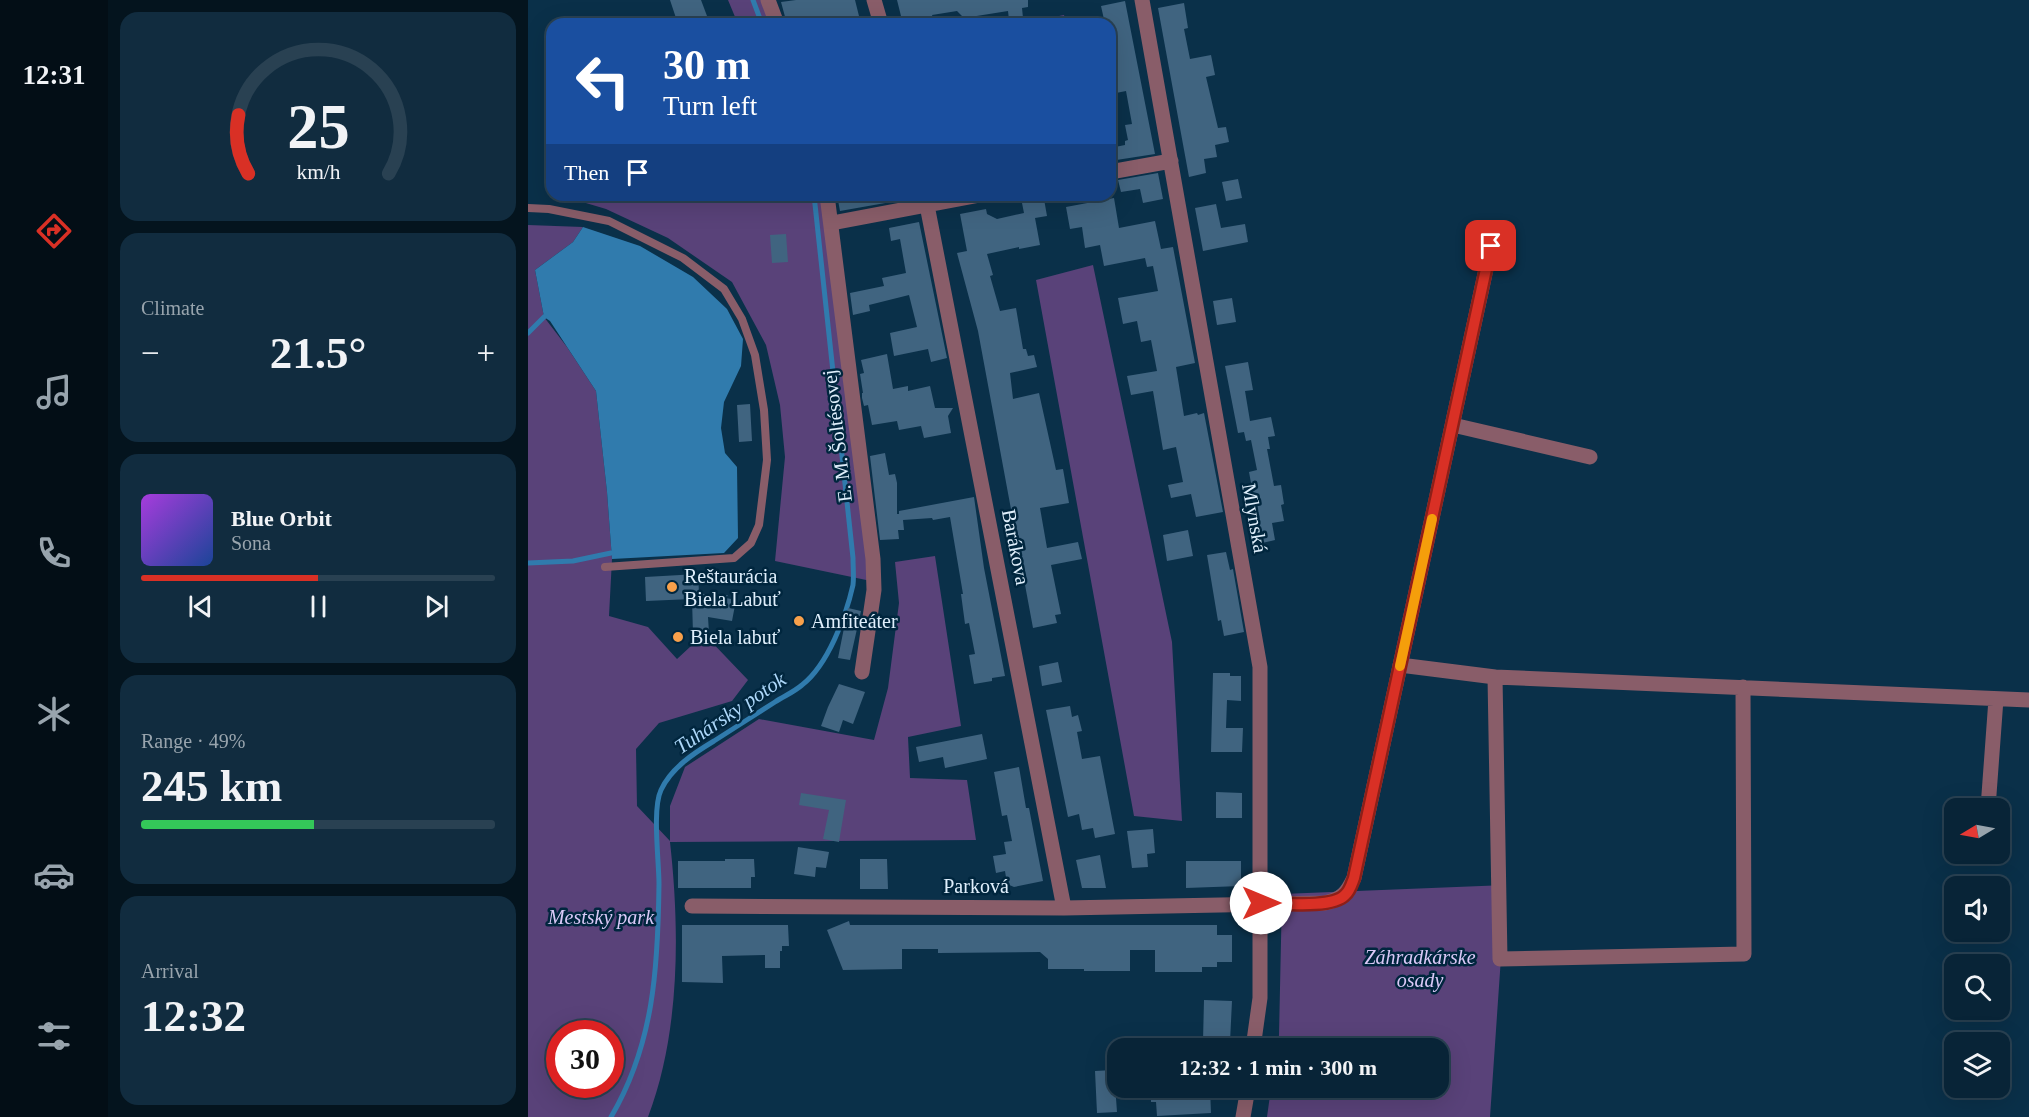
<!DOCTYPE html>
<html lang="en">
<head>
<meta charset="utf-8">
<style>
	body { margin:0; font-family:"Times New Roman",serif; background:#112c3f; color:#f1f3f6; height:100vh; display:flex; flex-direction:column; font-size:22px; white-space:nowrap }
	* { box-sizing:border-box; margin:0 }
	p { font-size:20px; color:#98a4ad }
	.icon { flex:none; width:33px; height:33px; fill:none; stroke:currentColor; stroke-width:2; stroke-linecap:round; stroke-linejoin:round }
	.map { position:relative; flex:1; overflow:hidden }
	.details { display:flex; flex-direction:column; gap:12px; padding:12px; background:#04141e; width:420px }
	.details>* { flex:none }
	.hud { position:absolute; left:18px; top:18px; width:570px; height:183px; border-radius:18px; box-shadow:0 6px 24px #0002,0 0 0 2px #294152; background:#1a4fa0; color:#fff; overflow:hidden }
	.needle { width:39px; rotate:260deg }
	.controls { position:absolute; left:1416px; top:798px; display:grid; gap:12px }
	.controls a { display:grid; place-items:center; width:66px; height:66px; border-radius:12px; background:#082437; box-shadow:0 6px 24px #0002,0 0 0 2px #294152; font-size:30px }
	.speed { position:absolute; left:18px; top:1020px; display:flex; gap:12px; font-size:30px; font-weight:700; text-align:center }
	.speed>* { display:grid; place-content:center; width:78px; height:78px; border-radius:50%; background:#082437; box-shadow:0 6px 24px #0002,0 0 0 2px #294152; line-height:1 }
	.speed .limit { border:9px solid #d22; background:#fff; color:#111 }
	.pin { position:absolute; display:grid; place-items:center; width:51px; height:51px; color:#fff; margin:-26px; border-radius:12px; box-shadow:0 3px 9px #0006 }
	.me { position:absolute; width:66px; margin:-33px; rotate:90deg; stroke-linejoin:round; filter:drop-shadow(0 0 4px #0008) }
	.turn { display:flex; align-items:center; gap:21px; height:126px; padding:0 18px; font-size:27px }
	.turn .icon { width:78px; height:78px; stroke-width:2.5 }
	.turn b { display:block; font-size:42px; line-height:51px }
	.then { display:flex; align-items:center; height:57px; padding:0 18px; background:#0003; gap:12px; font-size:22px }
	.big { font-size:45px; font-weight:800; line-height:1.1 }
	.details .card { flex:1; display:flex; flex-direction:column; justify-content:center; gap:9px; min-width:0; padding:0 21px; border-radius:18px; background:#112c3f }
	.details .dial { align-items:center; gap:0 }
	.dial svg { height:156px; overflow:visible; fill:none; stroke:#294152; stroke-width:7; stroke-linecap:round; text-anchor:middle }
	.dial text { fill:#f1f3f6; stroke:none }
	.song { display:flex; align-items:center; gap:18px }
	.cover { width:72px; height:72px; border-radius:9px; background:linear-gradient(135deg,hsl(280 70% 55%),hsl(220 70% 35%)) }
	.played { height:6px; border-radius:3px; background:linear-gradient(90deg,#d93025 50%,#294152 50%) }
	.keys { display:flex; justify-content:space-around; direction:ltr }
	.heat { display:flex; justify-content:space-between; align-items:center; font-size:33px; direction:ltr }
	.charge { height:9px; border-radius:4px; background:linear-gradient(90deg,#34c759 49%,#294152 0) }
	.trip { position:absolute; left:579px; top:1038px; width:342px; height:60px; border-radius:18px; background:#082437; box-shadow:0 6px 24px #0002,0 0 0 2px #294152; font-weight:800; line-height:60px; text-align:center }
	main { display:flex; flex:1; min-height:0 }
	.tabs { display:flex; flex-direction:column; width:108px; justify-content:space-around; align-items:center; background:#030e16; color:#98a4ad }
	.tabs .icon { width:42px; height:42px }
	.tabs .selected { color:#d93025 }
	.tabs b { font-size:27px; color:#f1f3f6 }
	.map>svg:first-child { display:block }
	.green { fill:#594279; fill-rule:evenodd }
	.water { fill:#307bad }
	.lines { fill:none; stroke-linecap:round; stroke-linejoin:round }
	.stream { stroke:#307bad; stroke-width:5 }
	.building { fill:#406480 }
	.service { stroke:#895d69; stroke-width:8 }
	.minor { stroke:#895d69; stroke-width:15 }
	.route-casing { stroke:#8d1f18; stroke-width:15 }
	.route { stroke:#d93025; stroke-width:10 }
	.slow { stroke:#f59e0b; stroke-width:10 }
	.poi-dot { fill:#f8a04b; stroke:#00263e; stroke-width:2 }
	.labels { text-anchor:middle; stroke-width:5; stroke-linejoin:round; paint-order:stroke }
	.street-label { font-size:20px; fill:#dfeffc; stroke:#00263e }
	.poi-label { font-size:20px; fill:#dfeffc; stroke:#00263e; text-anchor:start }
	.park-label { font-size:20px; font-style:italic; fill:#dac9f7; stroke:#00263e }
	.water-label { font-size:21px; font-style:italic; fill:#acd7f9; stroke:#00263e }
</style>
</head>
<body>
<main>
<nav class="tabs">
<b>12:31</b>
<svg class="icon selected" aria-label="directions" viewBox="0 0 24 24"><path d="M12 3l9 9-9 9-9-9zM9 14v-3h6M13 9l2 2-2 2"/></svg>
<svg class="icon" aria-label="music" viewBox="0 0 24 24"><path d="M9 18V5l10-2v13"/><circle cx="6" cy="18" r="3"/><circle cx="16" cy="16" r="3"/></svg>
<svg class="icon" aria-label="phone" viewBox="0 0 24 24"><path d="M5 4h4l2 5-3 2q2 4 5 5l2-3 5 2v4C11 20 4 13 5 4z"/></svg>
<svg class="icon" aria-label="climate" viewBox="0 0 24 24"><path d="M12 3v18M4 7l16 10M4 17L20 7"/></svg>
<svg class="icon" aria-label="car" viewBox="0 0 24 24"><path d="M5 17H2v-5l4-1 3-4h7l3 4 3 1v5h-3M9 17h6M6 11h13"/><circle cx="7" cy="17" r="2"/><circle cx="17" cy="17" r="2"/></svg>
<svg class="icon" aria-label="filters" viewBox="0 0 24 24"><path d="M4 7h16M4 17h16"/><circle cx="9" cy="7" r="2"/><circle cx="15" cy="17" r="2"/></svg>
</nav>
<section class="details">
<div class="card dial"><svg viewBox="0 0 100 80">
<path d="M14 69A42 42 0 1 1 86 69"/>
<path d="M14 69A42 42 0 0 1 9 39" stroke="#d93025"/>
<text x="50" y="56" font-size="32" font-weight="700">25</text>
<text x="50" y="72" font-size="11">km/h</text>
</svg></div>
<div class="card"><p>Climate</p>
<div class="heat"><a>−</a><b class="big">21.5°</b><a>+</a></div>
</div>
<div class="card">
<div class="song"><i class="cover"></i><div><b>Blue Orbit</b><p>Sona</p></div></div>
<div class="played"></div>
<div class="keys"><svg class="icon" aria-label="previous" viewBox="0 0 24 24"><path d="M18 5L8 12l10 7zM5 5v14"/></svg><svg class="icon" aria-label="pause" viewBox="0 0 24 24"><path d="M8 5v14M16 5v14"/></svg><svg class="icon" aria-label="next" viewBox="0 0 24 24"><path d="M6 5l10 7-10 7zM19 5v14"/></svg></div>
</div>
<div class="card"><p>Range · 49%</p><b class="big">245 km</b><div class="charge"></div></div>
<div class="card"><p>Arrival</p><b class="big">12:32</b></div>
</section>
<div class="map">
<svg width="1501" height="1117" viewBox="0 0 1501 1117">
	<rect width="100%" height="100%" fill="#0a3049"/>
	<path class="green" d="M200,0h37l9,24h-36z
		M536,15l2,9h-47z
		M31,195h266l46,386 -96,-20 10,-104 -5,-52 -14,-60 -34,-63 -64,-44 -62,-29z
		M0,225l55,2 -10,15 -38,28 9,47 23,30 29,44 11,101 5,67 -3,57 39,11 29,32 27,-25 44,46 -16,21 -73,22 -23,26 1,57 33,35v-35l15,-39 74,-48 115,21 14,-52 11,-85 -4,-41 40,-6 26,170 -53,11 2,41 57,2 9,60 -306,2c10,89 10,191 -22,275h-120zM32,1034h50v50h-50z
		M565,265l79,377 10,179 -48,-5 -98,-536z
		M978,885l-16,232h-223l4,-29h167v-40h-161l2,-13 3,-141z"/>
	<path class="water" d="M55,227l57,19 53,31 34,32 16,30 -2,27 -17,36 -3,26 4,25 12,14 1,71 -14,15 -112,6 -5,-67 -11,-101 -46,-70 -6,-4 -9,-47 38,-28z"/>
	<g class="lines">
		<path class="stream" d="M225,0l9,24
			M0,333l16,-16
			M0,563l45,-2 38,-8
			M83,1117c43,-73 47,-150 48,-233 0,-23 -7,-75 2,-94 10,-22 33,-37 53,-49 20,-13 41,-26 61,-39 9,-6 19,-10 27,-17 26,-20 44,-69 51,-100 1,-8 0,-18 0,-27l-39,-363"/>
	</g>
	<path class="building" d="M142,0h31l9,24h-32z
		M268,0h59l6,24h-74l-6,-22z
		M369,0h131v7l-6,1 1,10 -14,2 -1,-9 -44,7 -7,-7 -25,4 3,9h-32z
		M597,1l30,153 -45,7v-13l15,-3v-4l3,-1 -3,-15 7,-1 -6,-33 -10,2 -6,-34v-35h-5l-4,-18z
		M656,3l4,25 -4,1 6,30 21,-4 4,20 -9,2 12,51 8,-1 3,15 -14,3 2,12 -13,2 2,14 -17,4 -31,-169z
		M630,173l5,26 -20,4 -3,-14 -19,3 -3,-12z
		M710,179l4,19 -16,3 -4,-19z
		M309,195h54v7l-51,9z
		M586,198l5,30 36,-7 6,28 12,-2 22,116 -19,4 8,49 13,-3 1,2 6,-2 19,99 -27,5 -5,-23 -20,4 -3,-13 15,-3 -7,-35 -13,3 -10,-59 -22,4 -4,-19 30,-5 -6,-31 -10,2 -4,-21 -14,3 -5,-26 40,-7 -5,-25 -6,1 -2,-9 -41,8 -4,-21 -15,3 -3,-21 -12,2 -4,-22z
		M516,199l3,17 -12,2 5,27 -21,4v-2l-32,7 6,21 -3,1 10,35 16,-3 7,41h3l2,7 6,-1 3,12 -27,6 3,26 26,-6 17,77 7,-1 6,34 -29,5 7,40 31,-6 4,17 -31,6 10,49 -6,1 2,8 -24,5 -55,-297 -21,-78 10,-2 -7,-37 26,-5 1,5 10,5 27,-6 -2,-10z
		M688,204l5,24 24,-4 3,18 -45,9 -8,-43z
		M391,222l28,136 -16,4 -3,-13 -34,7 -4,-23 27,-6 -8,-32 -40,10 1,6 -17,4 -3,-22 34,-7 -2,-8 24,-5 -6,-34 -9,2 -2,-13z
		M258,234l2,28 -16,1 -2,-28z
		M704,298l4,24 -19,3 -4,-24z
		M359,354l6,35 15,-3v5l22,-5 5,22h18l-5,8 3,17 -27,5 -3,-12 -22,4 -2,-9 -25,4 -4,-20 -4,1 -2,-8v-5h1l-3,-19 4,-1 -3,-13z
		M720,362l5,28 -8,1 5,30 21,-4 4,19 -7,1 2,12h-3l7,37 7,-1 3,19 -3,1 3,16 -12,2 3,17 -13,3 -13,-71 8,-2 -6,-30 -5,1 -2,-9 -6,1 -13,-67z
		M222,404l2,37 -13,1 -2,-37z
		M357,453l4,22 6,-1 2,9v31h2v-3l75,-14 10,71 21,108 -13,2v3l-18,3 -5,-29 6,-1 -6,-31 -4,1 -4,-30h2l-13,-77 -17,3 -1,-2 -29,2 1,10h-6l1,9 -19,1 -10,-84z
		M660,530l5,26 -26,5 -4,-26z
		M698,552l4,18 3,-1 11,63 -20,4 -3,-16 -3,1 -11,-66z
		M170,574l1,19 17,3 12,-1 -2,3 10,2 -4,21 -24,-4 1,16 -16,1 -1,-35 -46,2 -1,-24z
		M320,608l13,3 -11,49 -12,-2z
		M530,662l4,20 -20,4 -3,-20z
		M685,673h17v3h11v25l-14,-1 -1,28h17l-1,24h-31z
		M311,684l26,8 -12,32 -10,-4 -4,12 -18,-6 7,-19z
		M542,706l2,11 6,-2 4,16 -5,1 5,27 18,-3 15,78 -20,4 -2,-10 -11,2 -3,-16 -11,3 -22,-107z
		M454,734l5,25 -42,9 -2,-11 -24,5 -3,-15z
		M491,767l7,41h3l14,73 -29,6 -7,-3 -2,-13 -9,2 -3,-17 13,-2 -2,-12 8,-1 -5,-26 -5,1 -8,-44z
		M688,792l26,1v25h-26z
		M273,793l45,7 -7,42 -16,-3 6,-29 -30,-5z
		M625,829l2,24 -8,1 1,13 -16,1 -5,-37z
		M270,847l31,5 -3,16 -10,-1 -1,10 -21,-3z
		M572,855l6,33h-24l-6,-28z
		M197,859h29l1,18h-4v11h-73v-27h47z
		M332,859h27l1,30h-28z
		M658,861h55v25l-55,2z
		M321,921l1,4h367v10h15v27h-15v5h-15v5h-47v-22h-25v21h-46v-2h-36v-10l-8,-7 -102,1v-4h-36v20l-59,1 -16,-40z
		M154,925h106l1,21h-7v5h-2v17h-15v-13l-43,1 1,27 -41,-1z
		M676,1000l28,1 -2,41 -27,-1z
		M586,1070l3,42 -20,1 -2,-42z
		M623,1088h59l1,25 -54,3 -1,-14h-5z"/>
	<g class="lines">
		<path class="service" d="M0,208l21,1 60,12 74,37 41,31 18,30 13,36 9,55 3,50 -8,65 -8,18 -17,15 -129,9"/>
		<path class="minor" d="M240,0l9,24
			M346,0l7,24
			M614,0l118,667v331l-7,50
			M582,172l61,-11
			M299,195l46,364 1,31 -12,82
			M397,195l139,713
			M304,223l148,-28
			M925,425l137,32
			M872,665l95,12 5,282 244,-5 -1,-267
			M967,677l534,23
			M1460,808l8,-109
			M164,906l372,2 261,-5c17,-4 22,-10 29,-25l137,-632
			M715,1117l5,-29"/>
	</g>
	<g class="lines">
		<defs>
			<path id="route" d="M733,903c20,0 71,6 84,-8 5,-4 7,-12 9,-17l137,-632"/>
		</defs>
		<use href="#route" class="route-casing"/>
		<use href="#route" class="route"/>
		<path class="slow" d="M872,666l32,-147"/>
	</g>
	<g class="poi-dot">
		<circle cx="144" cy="587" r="6"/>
		<circle cx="271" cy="621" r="6"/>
		<circle cx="150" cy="637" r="6"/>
	</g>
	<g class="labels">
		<g class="street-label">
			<text transform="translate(309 436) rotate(-97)" y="7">E. M. Šoltésovej</text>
			<text transform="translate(727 518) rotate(80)" y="7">Mlynská</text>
			<text transform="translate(488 547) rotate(79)" y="7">Barákova</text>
			<text x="448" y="893">Parková</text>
		</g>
		<g class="poi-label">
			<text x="156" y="583">Reštaurácia<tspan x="156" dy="23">Biela Labuť</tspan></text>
			<text x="283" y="628">Amfiteáter</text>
			<text x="162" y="644">Biela labuť</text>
		</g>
		<g class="park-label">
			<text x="73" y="924">Mestský park</text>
			<text x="892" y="964">Záhradkárske<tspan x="892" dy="23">osady</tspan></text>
		</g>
		<g class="water-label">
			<text transform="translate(202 713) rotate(-34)" y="7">Tuhársky potok</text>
		</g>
	</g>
</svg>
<div class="controls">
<a><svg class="needle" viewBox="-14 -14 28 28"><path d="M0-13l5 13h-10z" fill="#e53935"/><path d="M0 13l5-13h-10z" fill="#98a4ad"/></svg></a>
<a><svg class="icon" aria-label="sound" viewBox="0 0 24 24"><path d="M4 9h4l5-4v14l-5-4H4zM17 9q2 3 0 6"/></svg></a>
<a><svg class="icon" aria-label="search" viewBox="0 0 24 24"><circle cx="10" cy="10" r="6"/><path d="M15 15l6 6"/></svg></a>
<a><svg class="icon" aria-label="layers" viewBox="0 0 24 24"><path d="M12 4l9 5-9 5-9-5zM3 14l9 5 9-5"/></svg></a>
</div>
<div class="speed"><div class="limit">30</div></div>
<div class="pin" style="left:963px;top:246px;background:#d93025"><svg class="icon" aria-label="arrive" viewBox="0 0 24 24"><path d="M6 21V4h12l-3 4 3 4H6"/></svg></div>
<svg class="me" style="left:733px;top:903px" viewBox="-20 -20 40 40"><circle r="19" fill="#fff"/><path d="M0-13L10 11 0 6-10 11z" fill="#d93025"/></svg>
<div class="trip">12:32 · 1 min · 300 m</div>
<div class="hud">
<div class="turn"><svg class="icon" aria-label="left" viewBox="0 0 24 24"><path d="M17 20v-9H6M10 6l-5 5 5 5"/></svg><div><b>30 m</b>Turn left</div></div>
<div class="then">Then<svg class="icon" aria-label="arrive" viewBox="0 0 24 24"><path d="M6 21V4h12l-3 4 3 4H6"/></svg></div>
</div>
</div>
</main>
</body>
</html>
